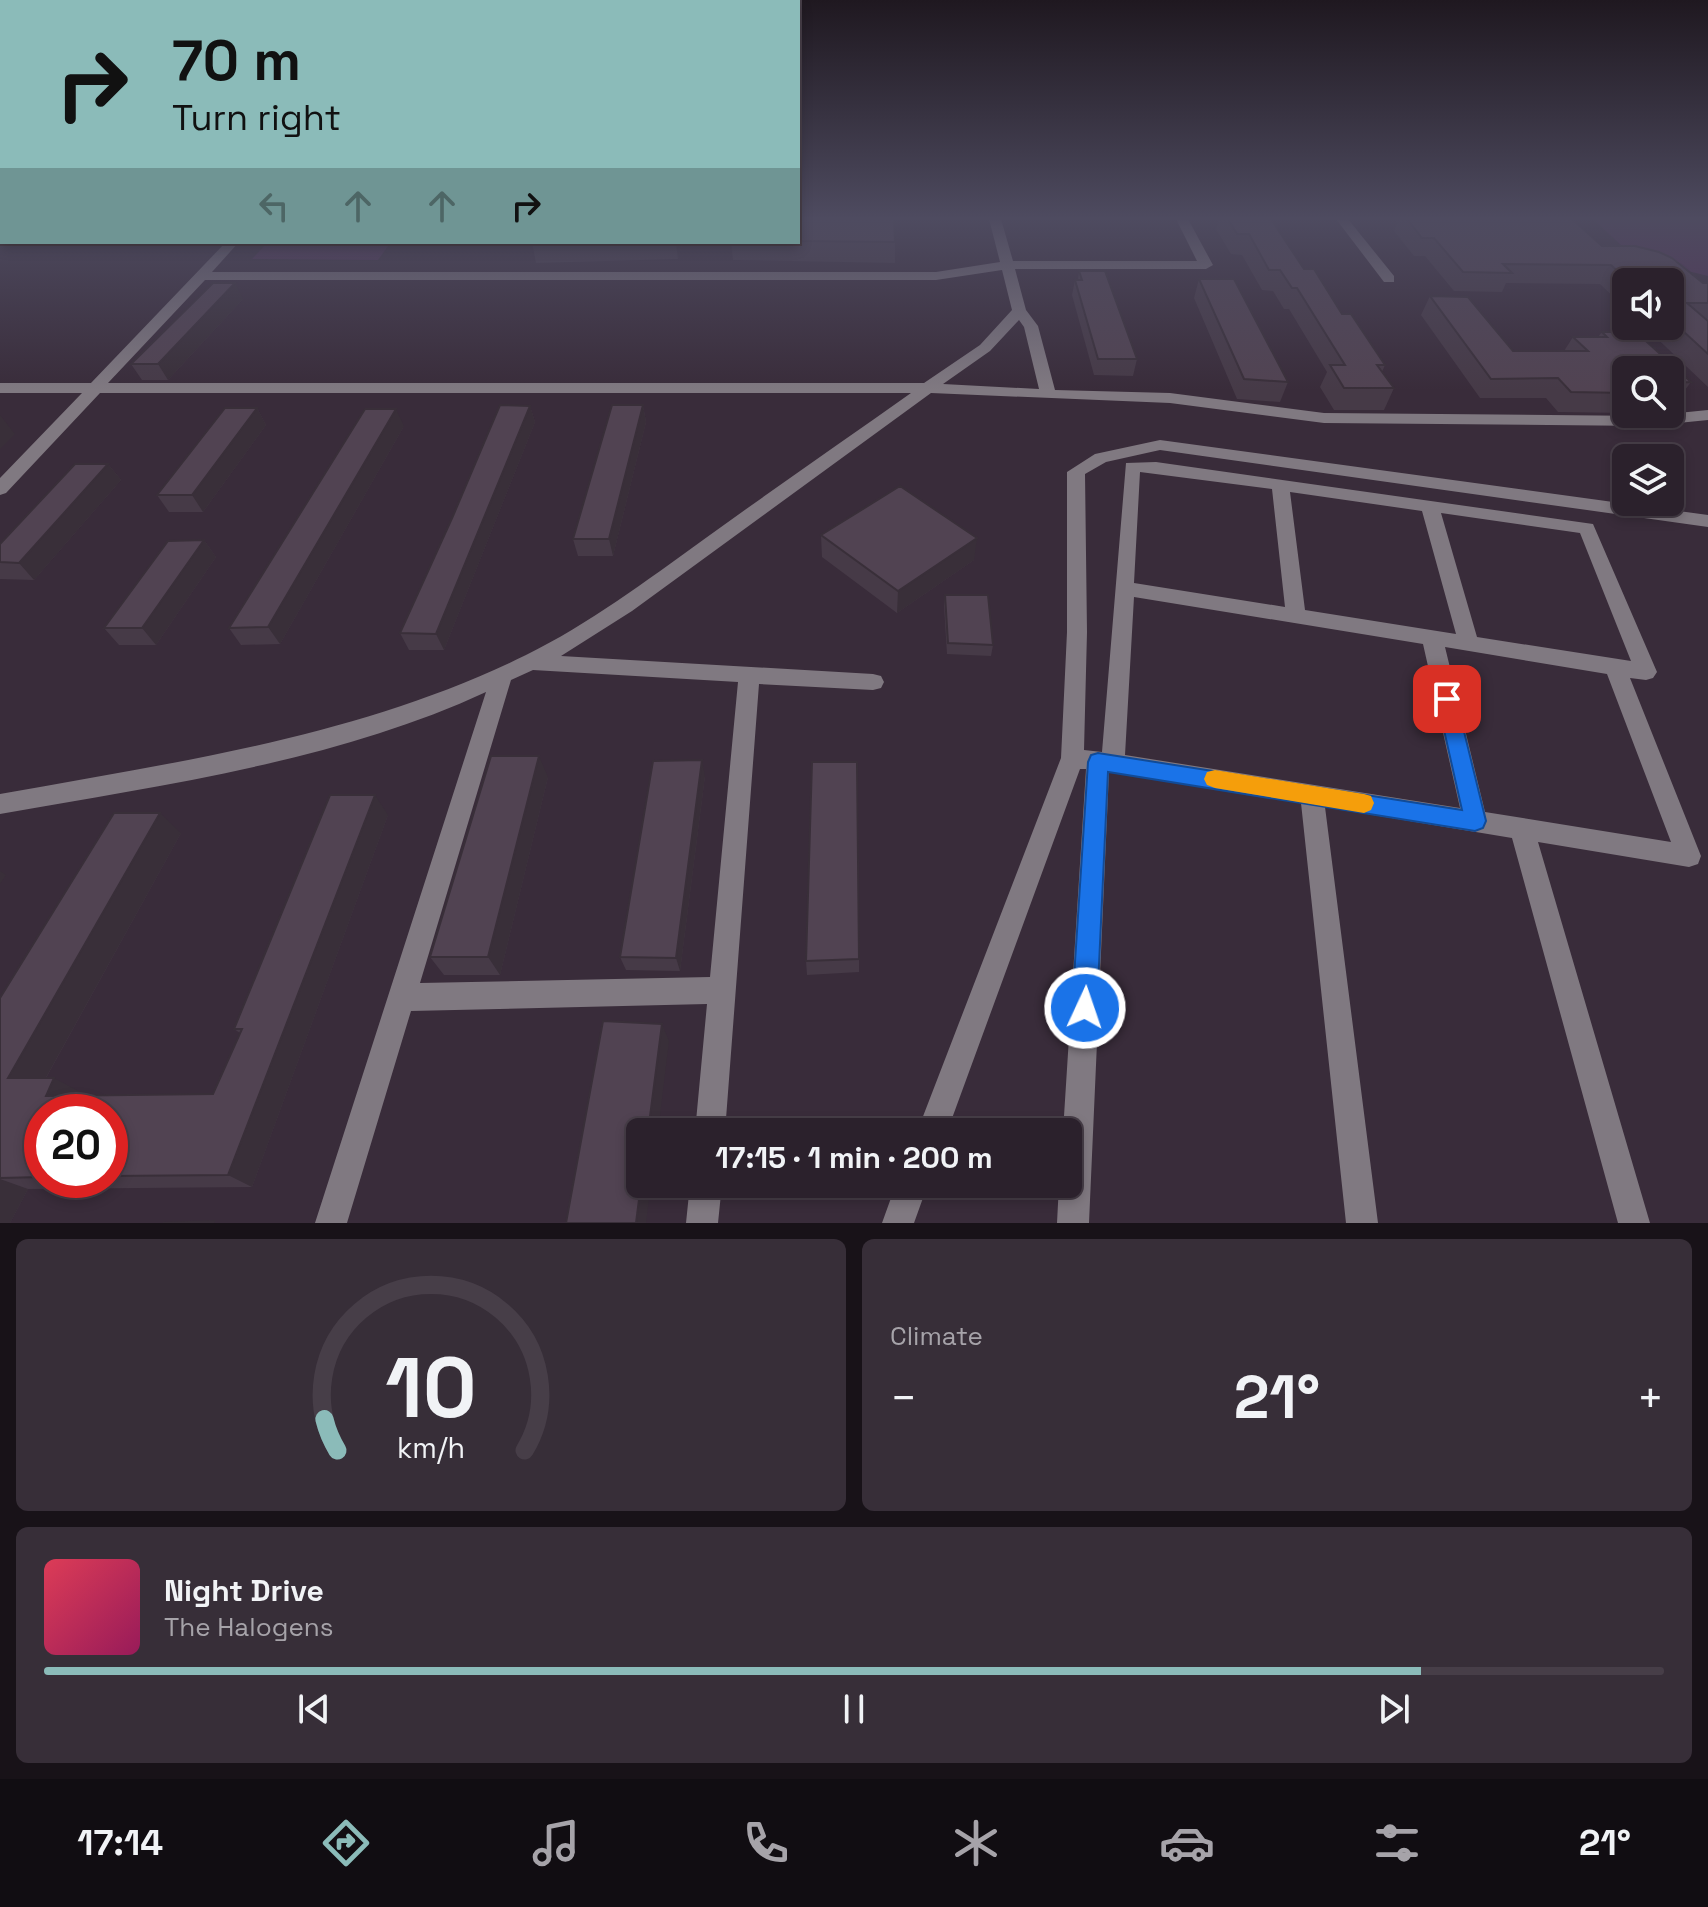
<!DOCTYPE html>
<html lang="en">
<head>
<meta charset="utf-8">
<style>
	body { margin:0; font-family:"Space Grotesk",sans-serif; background:#372e38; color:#f1f3f6; height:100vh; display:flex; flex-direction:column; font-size:30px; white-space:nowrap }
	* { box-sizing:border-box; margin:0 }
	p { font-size:26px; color:#a6a3a9 }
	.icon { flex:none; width:44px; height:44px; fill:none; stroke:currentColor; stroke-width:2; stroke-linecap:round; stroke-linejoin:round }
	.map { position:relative; height:1223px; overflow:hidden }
	.details { display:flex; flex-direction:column; gap:16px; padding:16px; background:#181218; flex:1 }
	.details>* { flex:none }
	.banner { position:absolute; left:0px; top:0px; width:800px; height:244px; box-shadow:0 4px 12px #0003,0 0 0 2px #473e48; background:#8bbbb9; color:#111; overflow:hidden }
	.controls { position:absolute; left:1612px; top:268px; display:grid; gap:16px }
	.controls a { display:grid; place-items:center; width:72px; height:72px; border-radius:12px; background:#2b212c; box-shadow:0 4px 12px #0003,0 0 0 2px #473e48; font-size:40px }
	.speed { position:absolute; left:24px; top:1094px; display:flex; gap:16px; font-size:40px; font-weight:700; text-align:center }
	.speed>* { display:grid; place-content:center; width:104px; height:104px; border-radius:50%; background:#2b212c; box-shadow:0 4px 12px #0003,0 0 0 2px #473e48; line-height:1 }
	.speed .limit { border:12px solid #d22; background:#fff; color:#111 }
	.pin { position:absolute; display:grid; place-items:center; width:68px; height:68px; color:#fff; margin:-34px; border-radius:16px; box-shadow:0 4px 12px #0006 }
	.me { position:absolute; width:88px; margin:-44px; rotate:3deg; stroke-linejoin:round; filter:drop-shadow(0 0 6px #0008) }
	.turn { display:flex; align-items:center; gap:28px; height:168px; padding:0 40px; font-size:36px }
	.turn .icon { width:104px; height:104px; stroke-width:2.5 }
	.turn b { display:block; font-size:56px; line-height:68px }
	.lanes { display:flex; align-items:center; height:76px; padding:0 40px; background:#0003; justify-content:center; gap:40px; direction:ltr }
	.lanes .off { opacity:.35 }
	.big { font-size:60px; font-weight:600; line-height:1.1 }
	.details .widget { flex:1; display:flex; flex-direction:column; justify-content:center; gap:12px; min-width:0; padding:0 28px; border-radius:12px; background:#372e38 }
	.details .dial { align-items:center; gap:0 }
	.dial svg { height:208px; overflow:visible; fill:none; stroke:#473e48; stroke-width:7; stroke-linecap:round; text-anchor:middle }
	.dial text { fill:#f1f3f6; stroke:none }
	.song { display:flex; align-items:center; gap:24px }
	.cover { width:96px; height:96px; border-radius:12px; background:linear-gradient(135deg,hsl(350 70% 55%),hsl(330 70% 35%)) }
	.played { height:8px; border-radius:4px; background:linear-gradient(90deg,#8bbbb9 85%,#473e48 85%) }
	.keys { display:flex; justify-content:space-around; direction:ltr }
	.heat { display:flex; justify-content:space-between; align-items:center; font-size:44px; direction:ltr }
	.details .tiles { flex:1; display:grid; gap:16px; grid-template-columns:1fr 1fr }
	.widget:last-child { grid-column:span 2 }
	.trip { position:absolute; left:626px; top:1118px; width:456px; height:80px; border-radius:12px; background:#2b212c; box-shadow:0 4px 12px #0003,0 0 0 2px #473e48; font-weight:600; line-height:80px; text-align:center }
	.menu { display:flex; height:128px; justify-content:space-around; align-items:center; background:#110d12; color:#a6a3a9 }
	.menu .icon { width:56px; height:56px }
	.menu .current { color:#8bbbb9 }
	.menu b { font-size:36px; color:#f1f3f6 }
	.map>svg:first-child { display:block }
	.green { fill:#512f55 }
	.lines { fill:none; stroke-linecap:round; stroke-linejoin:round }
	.minor { fill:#807981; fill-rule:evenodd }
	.wall { fill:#463a47; fill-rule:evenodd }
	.shaded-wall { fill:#392f39 }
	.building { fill:#514352; stroke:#392f39; stroke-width:2 }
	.route { fill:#1a73e8; stroke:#114b97; stroke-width:2 }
	.slow { fill:#f59e0b }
</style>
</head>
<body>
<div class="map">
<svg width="1708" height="1223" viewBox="0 0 1708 1223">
	<rect width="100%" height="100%" fill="#392c3a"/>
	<path class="green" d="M1593,219h115v57l-73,-18z
		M268,242h123l-13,18 -126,-1z"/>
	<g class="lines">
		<path class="minor" d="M989,219h12l12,42h184l-21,-42h12l25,46 -7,4h-191l11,41 12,16 17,64 115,3 154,20 324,3 60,-6v10l-60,6 -324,-3 -154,-20 -239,-10 -299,218 -71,45 312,18 8,2 3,6 -3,6 -8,2 -114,-6 -34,448h-30l12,-128 -296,7 -64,212h-32l171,-531c-151,70 -324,93 -486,122v-20c178,-32 362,-58 526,-139 63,-31 120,-74 177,-115 69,-50 139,-98 208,-147h-811l-94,100 -6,2v-17l82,-85h-82v-10h91l135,-141h13l-27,30h724l64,-10zM1002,270l10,40 -32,35 -56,38h-816l97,-103h731zM1019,320l5,7 15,62 -96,-5 47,-33zM533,670l205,12 -28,295 -290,6 91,-303z
			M1336,219h12l46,57v6h-10z
			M0,236l2,6 4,1 -6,1z
			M1160,440l548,75v12l-548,-77 -54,12 -21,12 2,158 -3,118 18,2 24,-289 30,-1 437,62 64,148 -4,6 -7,2 -16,-2 71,178 -3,8 -9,3 -151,-25 112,381h-32l-106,-385 -187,-31 53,416h-32l-45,-420 -192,-31 -20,451h-32l2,-39h9v-52h-5l23,-363h-6l-133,363h-30l144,-374 6,-126v-160l28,-18zM1140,472l132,17 13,118 -151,-24zM1290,492l132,19 34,123 -151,-24zM1441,513l139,20 51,128 -154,-24zM1134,597l289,47 37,164 -335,-53zM1445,647l162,27 64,168 -186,-30z
			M690,1184h32l-4,39h-32z
			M896,1184h32l-14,39h-32z"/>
	</g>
	<path class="wall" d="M798,219l97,23v21l-162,-3 -2,-18h67z
		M1219,219h52l33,50 81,96 -3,7 12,16 -10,22h-50l-14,-23 7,-15 -38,-63h-5l-11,-18 -11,-1 -20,-35 -11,-1 -15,-25z
		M1395,219h177l30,27 101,37h5v104l-64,-61h26v-44h-44v27l-26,-25 -94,-1 -4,9 -48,-1 -29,-35h-11l-20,-25 4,-9z
		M532,242h151l-5,17 -142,4z
		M1079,271l58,88 -4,17 -39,-1 -22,-80 3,-15h3z
		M1199,279l89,103 -8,20 -43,-3 -43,-101z
		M1430,296l38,1 45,54h51l9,-14h25l4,-5h34l55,50 -15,20h-6v-32h-44v43l-68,-1 -12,-14h-66l-59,-83z
		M243,299l-75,81h-26l-11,-16z
		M643,405l3,17 -33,134h-35l-5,-17z
		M530,406l5,16 -91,228h-35l-9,-17 53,-117z
		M257,408l9,17 -63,87h-34l-12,-17z
		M404,426l-124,218 -39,1 -12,-17 84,-134z
		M108,464l13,16 -87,100 -34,-1v-35z
		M821,535l153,25 -77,53 -75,-56z
		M204,540l12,17 -60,88h-37l-15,-17z
		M945,595l48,50 -2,11 -44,-2 -3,-48z
		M705,776l-25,195 -54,-1 -6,-13z
		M548,777l-48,198h-56l-14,-18z
		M388,815l-136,372 -224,2 -18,34h-10v-225l181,-165 -135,245 36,15 -1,3 132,-2 27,-61 -6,-4zM42,1112h68v68h-68z
		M859,959v13l-52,3 -1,-14z"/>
	<path class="shaded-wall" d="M676,242h7l-5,17z
		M235,283l8,16 -75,81 -10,-16z
		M643,405l3,17 -33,134 -4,-17z
		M530,406l5,16 -91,228 -8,-16z
		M257,408l9,17 -63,87 -11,-17z
		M396,409l8,17 -124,218 -12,-17z
		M0,415l15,19 -15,15z
		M108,464l13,16 -87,100 -15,-17z
		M977,538l-3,22 -77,53 1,-22z
		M204,540l12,17 -60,88 -14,-17z
		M539,756l9,21 -48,198 -12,-18z
		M702,760l3,16 -25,195 -4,-13z
		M375,795l13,20 -136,372 -24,-12z
		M160,813l21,20 -143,259 -30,-14z
		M0,871l6,4 -6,9z
		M662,1024l7,17 -11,91h-10z
		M54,1078l28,15 -7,17 -29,-14z
		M0,1179l28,10 -18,34h-10z
		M641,1184h10l-5,39h-10z"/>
	<path class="building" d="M798,219h96l1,23 -97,-1z
		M1228,219h43l33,50h10l28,45h9l34,51h-8l17,23h-50l-14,-23h15l-48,-77h-5l-12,-18h-11l-20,-36h-12z
		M1407,219h165l30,27h33l24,6 13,6 31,25h5v20h-21l21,18v33l-38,-35v-37h-41l-18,-17 -108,-1 9,9 -49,-1 -29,-34h-12z
		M1079,271h26l32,88h-39l-23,-79h7z
		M1199,279h35l54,103 -44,-3z
		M213,283h22l-77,81h-27z
		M1430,296l38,1 45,54h75l-15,-14h34l-5,-5h34l55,50 -21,1v-13h-44v23l-55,-1 -13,-14 -67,1z
		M500,405l30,1 -94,228 -36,-1 53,-117z
		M612,405h31l-34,134h-36z
		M225,408h32l-65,87h-35z
		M365,409h31l-128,218 -39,1z
		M75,464h33l-89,99 -19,-1v-18z
		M900,486l77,52 -79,53 -77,-56z
		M204,540l-62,88h-38l64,-87z
		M945,595h43l5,50 -45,-2z
		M491,756h48l-51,201h-58z
		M702,760l-26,198 -56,-1 33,-196z
		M812,762h45l2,197 -53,2z
		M330,795h45l-147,380 -118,1v-64h-68v65l-42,1v-180l114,-185h46l-152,265h46l-8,18 167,-2 29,-65h-8z
		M603,1021l59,3 -14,108h-8v52h1l-5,39h-70z
		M214,1221l-1,2h-50z"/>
	<linearGradient id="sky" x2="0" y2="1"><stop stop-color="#1f1820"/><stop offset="0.56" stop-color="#4e4b60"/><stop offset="1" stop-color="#4e4b60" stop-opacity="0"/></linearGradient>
	<rect width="1708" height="390" fill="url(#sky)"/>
	<path class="route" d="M1447,691l7,2 2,6 30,122 -3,7 -8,3 -367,-59 -11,236 -3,9 -9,3 -9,-3 -4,-9 16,-246 3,-7 7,-2 364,57 -25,-111 3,-6z"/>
	<path class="slow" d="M1215,770l149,24 7,2 3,7 -3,7 -7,3 -149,-25 -8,-3 -3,-6 3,-7z"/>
</svg>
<div class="controls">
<a><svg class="icon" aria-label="sound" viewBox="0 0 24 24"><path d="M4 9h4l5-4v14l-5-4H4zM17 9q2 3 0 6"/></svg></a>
<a><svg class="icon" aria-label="search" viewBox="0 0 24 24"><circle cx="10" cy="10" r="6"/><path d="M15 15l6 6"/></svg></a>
<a><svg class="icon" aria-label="layers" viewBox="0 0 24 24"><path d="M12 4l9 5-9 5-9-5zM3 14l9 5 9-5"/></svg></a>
</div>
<div class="speed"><div class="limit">20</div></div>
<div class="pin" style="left:1447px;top:699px;background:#d93025"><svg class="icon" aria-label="arrive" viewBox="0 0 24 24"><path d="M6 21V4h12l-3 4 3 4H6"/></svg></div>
<svg class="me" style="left:1085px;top:1008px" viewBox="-20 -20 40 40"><circle r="17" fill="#1a73e8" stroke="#fff" stroke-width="3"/><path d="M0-11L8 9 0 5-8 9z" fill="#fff"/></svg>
<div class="trip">17:15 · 1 min · 200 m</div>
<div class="banner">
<div class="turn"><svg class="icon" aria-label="right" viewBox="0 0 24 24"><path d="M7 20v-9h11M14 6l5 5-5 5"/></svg><div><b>70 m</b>Turn right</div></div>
<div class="lanes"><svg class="icon off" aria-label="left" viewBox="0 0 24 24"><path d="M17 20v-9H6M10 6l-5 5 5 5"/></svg><svg class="icon off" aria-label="ahead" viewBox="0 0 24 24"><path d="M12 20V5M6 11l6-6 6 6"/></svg><svg class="icon off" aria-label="ahead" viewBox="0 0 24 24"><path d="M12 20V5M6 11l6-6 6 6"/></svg><svg class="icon" aria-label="right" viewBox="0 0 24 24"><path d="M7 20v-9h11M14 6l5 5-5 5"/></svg></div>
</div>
</div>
<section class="details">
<div class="tiles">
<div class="widget dial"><svg viewBox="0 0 100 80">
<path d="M14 69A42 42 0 1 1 86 69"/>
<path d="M14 69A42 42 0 0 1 9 57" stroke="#8bbbb9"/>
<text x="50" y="56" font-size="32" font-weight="700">10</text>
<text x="50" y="72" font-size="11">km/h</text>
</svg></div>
<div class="widget"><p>Climate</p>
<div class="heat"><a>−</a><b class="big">21°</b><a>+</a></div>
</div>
<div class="widget">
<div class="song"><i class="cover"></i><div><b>Night Drive</b><p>The Halogens</p></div></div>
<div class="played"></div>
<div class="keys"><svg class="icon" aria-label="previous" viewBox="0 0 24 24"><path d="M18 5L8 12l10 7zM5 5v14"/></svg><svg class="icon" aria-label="pause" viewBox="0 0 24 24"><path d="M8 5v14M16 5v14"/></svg><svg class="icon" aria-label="next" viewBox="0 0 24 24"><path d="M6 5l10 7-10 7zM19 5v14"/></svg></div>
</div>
</div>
</section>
<nav class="menu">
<b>17:14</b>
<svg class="icon current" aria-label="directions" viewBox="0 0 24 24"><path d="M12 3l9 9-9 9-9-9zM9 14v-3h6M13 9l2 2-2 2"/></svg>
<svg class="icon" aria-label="music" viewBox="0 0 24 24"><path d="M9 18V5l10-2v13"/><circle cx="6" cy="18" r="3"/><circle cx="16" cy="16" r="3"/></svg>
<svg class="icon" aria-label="phone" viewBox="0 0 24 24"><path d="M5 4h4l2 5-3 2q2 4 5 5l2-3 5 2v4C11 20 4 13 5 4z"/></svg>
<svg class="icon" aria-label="climate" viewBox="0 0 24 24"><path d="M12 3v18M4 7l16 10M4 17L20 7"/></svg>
<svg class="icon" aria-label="car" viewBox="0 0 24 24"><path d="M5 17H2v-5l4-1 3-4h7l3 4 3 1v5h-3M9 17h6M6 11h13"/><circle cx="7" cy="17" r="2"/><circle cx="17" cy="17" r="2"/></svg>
<svg class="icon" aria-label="filters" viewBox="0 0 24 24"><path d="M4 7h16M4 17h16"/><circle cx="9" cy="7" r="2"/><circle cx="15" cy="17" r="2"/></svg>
<b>21°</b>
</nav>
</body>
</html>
